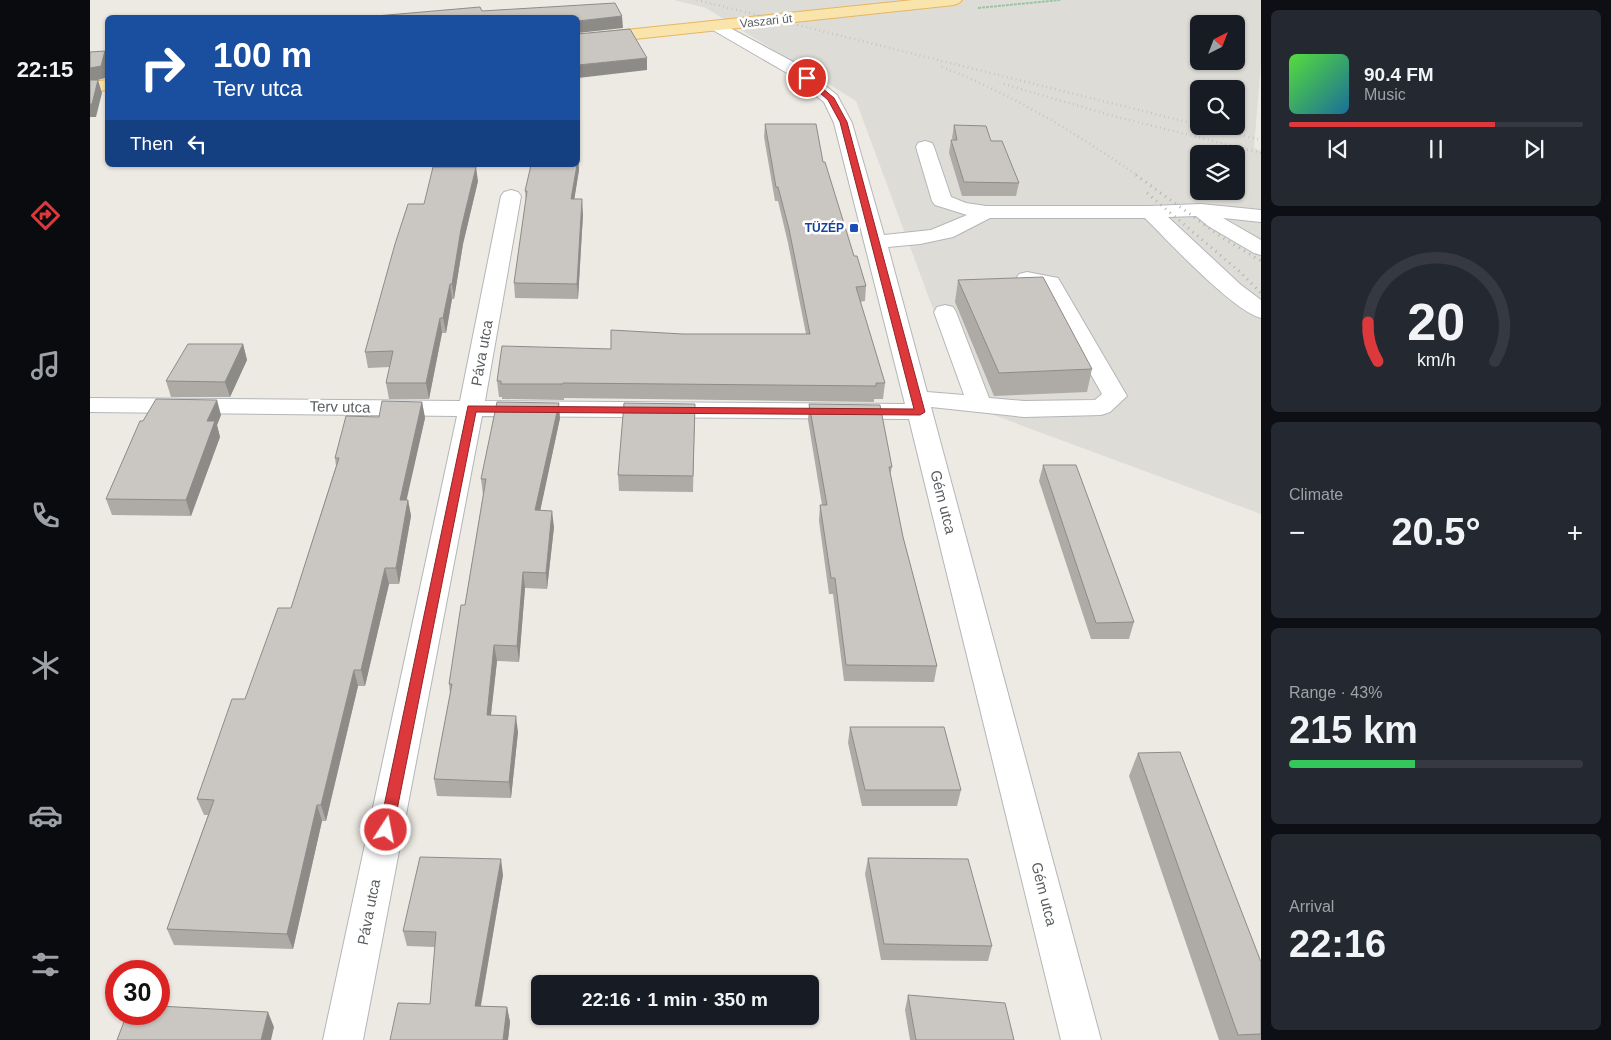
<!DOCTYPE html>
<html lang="en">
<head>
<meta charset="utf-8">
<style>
	body { margin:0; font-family:Helvetica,sans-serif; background:#242831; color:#f1f3f6; height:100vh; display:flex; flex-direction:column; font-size:19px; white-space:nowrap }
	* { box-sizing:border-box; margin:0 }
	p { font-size:16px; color:#9ea1a6 }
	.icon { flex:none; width:28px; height:28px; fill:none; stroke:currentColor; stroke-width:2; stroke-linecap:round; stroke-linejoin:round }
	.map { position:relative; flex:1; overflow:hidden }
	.drawer { display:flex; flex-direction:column; gap:10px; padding:10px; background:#0d0f14; width:350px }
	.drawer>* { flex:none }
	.hud { position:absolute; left:15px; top:15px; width:475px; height:152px; border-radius:8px; box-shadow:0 1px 4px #0004; background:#1a4fa0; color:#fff; overflow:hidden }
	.needle { width:32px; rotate:42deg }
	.buttons { position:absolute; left:1100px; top:15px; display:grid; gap:10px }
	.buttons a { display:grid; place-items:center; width:55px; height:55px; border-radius:8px; background:#171b24; box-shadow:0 1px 4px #0004; font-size:25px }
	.speed { position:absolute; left:15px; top:960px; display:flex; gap:10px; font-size:25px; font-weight:700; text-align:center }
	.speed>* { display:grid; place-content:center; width:65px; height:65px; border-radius:50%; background:#171b24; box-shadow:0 1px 4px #0004; line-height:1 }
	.speed .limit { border:8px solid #d22; background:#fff; color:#111 }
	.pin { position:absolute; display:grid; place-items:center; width:42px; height:42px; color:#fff; margin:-21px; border:2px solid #fff; border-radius:50%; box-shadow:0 1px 5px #0007 }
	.me { position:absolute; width:55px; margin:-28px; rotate:11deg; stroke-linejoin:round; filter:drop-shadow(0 0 4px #0008) }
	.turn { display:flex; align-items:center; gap:18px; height:105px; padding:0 25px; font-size:22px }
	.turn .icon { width:65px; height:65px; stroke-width:2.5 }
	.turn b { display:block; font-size:35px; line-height:42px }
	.then { display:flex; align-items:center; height:48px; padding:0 25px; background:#0003; gap:10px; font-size:19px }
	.big { font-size:38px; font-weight:800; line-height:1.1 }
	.drawer .tile { flex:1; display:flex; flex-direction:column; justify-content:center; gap:8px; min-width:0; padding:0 18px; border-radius:8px; background:#242831 }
	.drawer .dial { align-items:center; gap:0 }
	.dial svg { height:130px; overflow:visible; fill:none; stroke:#363941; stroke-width:7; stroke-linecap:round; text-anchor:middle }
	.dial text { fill:#f1f3f6; stroke:none }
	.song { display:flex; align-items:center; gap:15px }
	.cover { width:60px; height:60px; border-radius:8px; background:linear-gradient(135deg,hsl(110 70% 55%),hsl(200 70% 35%)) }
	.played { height:5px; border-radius:2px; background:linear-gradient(90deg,#dd393c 70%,#363941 70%) }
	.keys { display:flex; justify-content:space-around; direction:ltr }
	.heat { display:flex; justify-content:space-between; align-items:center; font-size:28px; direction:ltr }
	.charge { height:8px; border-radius:4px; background:linear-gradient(90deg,#34c759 43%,#363941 0) }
	.trip { position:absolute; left:441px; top:975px; width:288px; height:50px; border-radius:8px; background:#171b24; box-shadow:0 1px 4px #0004; font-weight:800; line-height:50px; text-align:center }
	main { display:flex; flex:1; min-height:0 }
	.dock { display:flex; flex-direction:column; width:90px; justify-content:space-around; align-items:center; background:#090b0e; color:#9ea1a6 }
	.dock .icon { width:35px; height:35px }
	.dock .current { color:#dd393c }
	.dock b { font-size:22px; color:#f1f3f6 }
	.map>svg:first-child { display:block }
	.industrial { fill:#dedcd7; fill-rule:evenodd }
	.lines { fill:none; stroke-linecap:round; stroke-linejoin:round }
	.minor-casing { stroke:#b3b6b9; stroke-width:2 }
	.major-casing { stroke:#e7b561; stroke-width:2 }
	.path { stroke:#9bc4a2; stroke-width:2; stroke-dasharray:3 1; stroke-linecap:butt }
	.minor { fill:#fff; fill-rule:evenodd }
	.major { fill:#f9e5ab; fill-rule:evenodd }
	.rail-far1 { stroke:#b1b2b2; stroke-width:2.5; stroke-dasharray:0.5 4; stroke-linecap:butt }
	.rail { stroke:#b1b2b2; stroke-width:3; stroke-dasharray:1 5; stroke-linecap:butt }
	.wall { fill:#aeaba7 }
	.shaded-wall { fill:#8d8b88 }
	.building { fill:#cac7c2; stroke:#8d8b88 }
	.route { fill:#dd393c; stroke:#902527 }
	.transit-dot { fill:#1a4fb4; stroke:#fff; stroke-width:2 }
	.labels { text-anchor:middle; stroke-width:5; stroke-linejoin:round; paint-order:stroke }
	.far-street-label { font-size:12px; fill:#5b5f62; stroke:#fff }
	.far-transit-label { font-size:12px; font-weight:bold; fill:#164399; stroke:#fff; text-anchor:end }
	.street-label { font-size:15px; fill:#5b5f62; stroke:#fff }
</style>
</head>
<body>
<main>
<nav class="dock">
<b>22:15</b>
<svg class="icon current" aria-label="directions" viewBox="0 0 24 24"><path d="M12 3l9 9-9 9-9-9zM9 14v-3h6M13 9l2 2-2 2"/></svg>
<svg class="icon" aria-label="music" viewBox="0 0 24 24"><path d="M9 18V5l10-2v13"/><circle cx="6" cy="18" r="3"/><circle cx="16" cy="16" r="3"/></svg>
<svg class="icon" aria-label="phone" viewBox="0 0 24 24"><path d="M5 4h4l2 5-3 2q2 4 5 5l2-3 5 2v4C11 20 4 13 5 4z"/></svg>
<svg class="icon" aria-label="climate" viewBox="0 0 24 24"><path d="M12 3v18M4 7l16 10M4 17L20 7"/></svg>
<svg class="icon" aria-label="car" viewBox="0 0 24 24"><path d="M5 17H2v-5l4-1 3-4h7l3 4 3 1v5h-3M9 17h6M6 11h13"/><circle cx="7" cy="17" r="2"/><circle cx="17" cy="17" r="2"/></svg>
<svg class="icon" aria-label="filters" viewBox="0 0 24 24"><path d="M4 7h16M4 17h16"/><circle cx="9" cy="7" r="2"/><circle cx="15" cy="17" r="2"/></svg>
</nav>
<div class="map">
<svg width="1171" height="1040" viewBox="0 0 1171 1040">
	<rect width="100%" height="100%" fill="#edeae3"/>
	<path class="industrial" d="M584,0h587v62l-7,86 7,3v363l-292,-108 -113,-305 -150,-93zM1109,24h37v37h-37zM1109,89h37v37h-37zM1109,154h37v37h-37z"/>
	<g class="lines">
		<defs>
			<path id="minor" d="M627,21l82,44 38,30 15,28 32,112 47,-5 36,-15 -32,-10 -3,-4 -16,-54 2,-4 7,-2 7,2 2,4 17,50 15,6 20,3h164l51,-2 60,6v12l-38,-4 38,22v15l-7,-2 -46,-27 -12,-10 -28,1 73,68 20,15v18c-28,-7 -93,-77 -116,-100h-155l-37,19 -33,7 -32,3 39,145 37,3 -30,-83 3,-5 8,-2 8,2 3,5 33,86 35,3 71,-1 7,-6 -60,-106 -23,-4 -3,-5 3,-5 8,-2 31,6 69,118 -17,16 -9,3 -77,2 -93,-10 170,633h-40l-152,-621 -427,-3 -119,624h-40l134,-624 -367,-4v-14l370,3 41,-205 3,-4 7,-2 7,2 3,4 -36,205 420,3 -71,-281 -10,-21 -37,-29 -76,-44 -2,-3 2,-3z"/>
			<path id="major" d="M823,0h49l-3,3 -5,2 -376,40v-10z
				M18,80v10l-18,2v-10z"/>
		</defs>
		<use href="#minor" class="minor-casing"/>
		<use href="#major" class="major-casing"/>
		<path class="path" d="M888,8l82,-8"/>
		<use href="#minor" class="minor"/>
		<use href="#major" class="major"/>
		<path class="rail-far1" d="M607,0l502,125
			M852,67c70,27 134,66 196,109
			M914,84l109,32 148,37
			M1115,126l56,14"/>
		<path class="rail" d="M1046,175l84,61 41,25
			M1057,193l93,79 21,21"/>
	</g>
	<path class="wall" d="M675,124l58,38 31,94 12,30 -1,15 -5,1 25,81 -2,16h-9v3l-310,-4v2l-62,-1v-2h-3l-2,-16 114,-32 72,-15h123l-18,-91 -10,-42h-3l-11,-64z
		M864,125l37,16 28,42 -3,13h-54l-13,-43 2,-13h2l-1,-2z
		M488,156l1,14 -5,29 9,15 -5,85 -63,-1 -1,-15 12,-82 -1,-10z
		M388,181l-15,63 -9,55h-2l-6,34h-4l-13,66h-40l-3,-16 4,-16 -22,1 -3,-16 59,-148z
		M868,280l134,89 -5,23 -93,4 -39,-94z
		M153,344l4,16 -17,37h-59l-5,-16z
		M332,402l3,16 -19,82h2l3,16 -12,68h-10l-24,102h-7l-32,135h-4l-29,128 -119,-4 -7,-16 41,-114h-4l-7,-16 94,-191 45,-142 -1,-8 44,-41z
		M605,404l-2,88 -74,-1 -1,-16z
		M719,404l83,63 -2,8 13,62 34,129 -3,16 -90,-1 -11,-87h-4l-10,-73 1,-16h2l-14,-85z
		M131,415l-4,10 3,12 -29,79 -79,-1 -6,-16z
		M470,418l-20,92 14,17 -7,62 -22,-1 -6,74 -22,-1 -6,54 27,17 -7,66 -74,-2 -3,-17 16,-85 -1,-10 16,-79 18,-110 -2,-16z
		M953,465l91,157 -5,17h-38l-52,-158z
		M760,727l111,63 -4,16h-95l-14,-63z
		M1048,753l123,209v78h-42l-90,-264z
		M778,858l124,88 -4,15 -107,-1 -16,-86z
		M413,875l-22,131 26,1 3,15 -2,18h-118l40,-36 5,-57 -28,-1 -4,-15z
		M818,995l106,45h-104l-5,-30z"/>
	<path class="shaded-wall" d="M532,16l1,12 -45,5v-12z
		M15,51l3,7v11l-3,9 -7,2 4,13 -6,24h-6v-49z
		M557,58v12l-69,8v-13z
		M488,156l1,14 -7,44 -1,-15 6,-34h1z
		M386,167l2,14 -15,63 -9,55 -2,-15 9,-55z
		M492,199l1,15 -5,85 -1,-15z
		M360,284l2,15 -6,34 -3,-15z
		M350,318l2,15 -13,66 -3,-16z
		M153,344l4,16 -17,37 -5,-15z
		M127,400l4,15 -4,10 3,12 -29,79 -5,-16 21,-79z
		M332,402l3,16 -22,98 -3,-16z
		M469,403l1,15 -23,108 -2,-16z
		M318,500l3,16 -12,68 -3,-16z
		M462,511l2,16 -7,62 -1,-16z
		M295,568l4,16 -24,102 -4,-16z
		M433,572l2,16 -6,74 -2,-16z
		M404,645l3,16 -8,70 -2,-16z
		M264,670l4,16 -32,135 -5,-16z
		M426,716l2,16 -7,66 -2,-16z
		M227,805l5,16 -29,128 -6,-15z
		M411,859l2,16 -25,146 -3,-15z
		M417,1007l3,15 -2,18h-5z
		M178,1012l6,15 -3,13h-10z"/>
	<path class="building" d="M525,3l7,13 -44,5v-3h-225l127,-11 2,4z
		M540,29l17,29 -69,7v-31z
		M15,51l-4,15 -11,2v-16z
		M0,80h8l-6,24h-2z
		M675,124h51l7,38h2l29,94h3l9,30 -10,1 29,96h-9v3l-313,-3v1h-62v-3h-4l5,-35 109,3v-19l72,4h127l-21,-105 -11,-42h-2z
		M864,125l32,1 5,15h11l17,42 -55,-1 -13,-42h6z
		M441,165h46l-6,34h11l-5,85 -63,-1 13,-92h-2z
		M343,167h43l-15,62 -9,55h-2l-7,34h-3l-14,65h-40l7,-32 -28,1 30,-108 13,-40h16z
		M953,277l49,92 -93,4 -41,-93z
		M98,344h55l-18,38 -59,-1z
		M66,399l61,1 -10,21h8l-29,79 -80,-1 34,-78h3z
		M292,401l40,1 -22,98h8l-12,68h-11l-24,102h-7l-33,135h-4l-30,129 -120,-5 47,-129 -17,-1 35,-100h13l33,-91h13l48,-150h-4l11,-42 33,1z
		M407,402l62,1 -24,107 17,1 -6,62 -23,-1 -6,74 -23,-1 -7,70 29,1 -7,66 -75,-3 18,-95h-3l12,-79h4l21,-126h-5z
		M534,403l71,1 -2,72 -75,-1z
		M719,404l71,1 12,62h-3l14,70 34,129 -91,-1 -11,-87h-4l-11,-73h7z
		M953,465h33l58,157 -38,1z
		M760,727h94l17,63h-96z
		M1090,752l81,210v72l-23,1 -100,-282z
		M330,857l81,2 -26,147 32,1 -4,33h-113l8,-37 32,1 6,-72 -33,-1z
		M778,858l100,1 24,87 -108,-2z
		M818,995l97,8 9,37h-98z
		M69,1006l109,6 -7,28h-144l10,-26h32z"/>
	<path class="route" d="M715,77h4l25,21 13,24 78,290 -5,3 -444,-3 -83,418 -2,4 -5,2 -5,-2 -2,-4 89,-424 446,3 -74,-287 -12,-22 -23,-20z"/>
	<rect class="transit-dot" x="759" y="223" width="10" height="10" rx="2.5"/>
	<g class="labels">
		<g class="far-street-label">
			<text transform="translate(676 21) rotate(-6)" y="4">Vaszari út</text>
		</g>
		<g class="far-transit-label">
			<text x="754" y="232">TÜZÉP</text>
		</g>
		<g class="street-label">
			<text transform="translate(392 353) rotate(-80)" y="5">Páva utca</text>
			<text transform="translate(250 407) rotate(1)" y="5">Terv utca</text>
			<text transform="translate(853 502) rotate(76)" y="5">Gém utca</text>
			<text transform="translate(954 894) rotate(76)" y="5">Gém utca</text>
			<text transform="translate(279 912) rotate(-79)" y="5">Páva utca</text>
		</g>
	</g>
</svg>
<div class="buttons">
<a><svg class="needle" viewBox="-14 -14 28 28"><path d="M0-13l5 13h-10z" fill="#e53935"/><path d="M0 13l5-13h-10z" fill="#9ea1a6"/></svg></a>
<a><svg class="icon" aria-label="search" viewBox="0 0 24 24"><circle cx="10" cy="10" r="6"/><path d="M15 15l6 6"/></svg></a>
<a><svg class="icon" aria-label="layers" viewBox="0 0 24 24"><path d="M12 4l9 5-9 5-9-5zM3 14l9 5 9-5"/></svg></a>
</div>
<div class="speed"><div class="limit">30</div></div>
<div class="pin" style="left:717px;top:78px;background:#d93025"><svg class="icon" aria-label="arrive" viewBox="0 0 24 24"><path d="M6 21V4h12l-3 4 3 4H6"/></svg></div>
<svg class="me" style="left:296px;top:830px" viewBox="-20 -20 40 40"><circle r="17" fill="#dd393c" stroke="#fff" stroke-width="3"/><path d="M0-11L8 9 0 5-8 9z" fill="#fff"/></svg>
<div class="trip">22:16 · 1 min · 350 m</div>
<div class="hud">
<div class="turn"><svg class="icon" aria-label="right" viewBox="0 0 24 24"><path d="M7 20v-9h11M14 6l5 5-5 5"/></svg><div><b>100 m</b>Terv utca</div></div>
<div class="then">Then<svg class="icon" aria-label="left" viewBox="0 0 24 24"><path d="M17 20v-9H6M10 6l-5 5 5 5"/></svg></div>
</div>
</div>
<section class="drawer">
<div class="tile">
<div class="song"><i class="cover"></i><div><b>90.4 FM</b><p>Music</p></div></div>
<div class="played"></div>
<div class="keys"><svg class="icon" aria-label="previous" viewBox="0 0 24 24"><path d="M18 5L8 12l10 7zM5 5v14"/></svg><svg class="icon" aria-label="pause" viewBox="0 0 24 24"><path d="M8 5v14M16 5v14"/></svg><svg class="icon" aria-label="next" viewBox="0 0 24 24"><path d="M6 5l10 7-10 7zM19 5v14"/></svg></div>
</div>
<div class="tile dial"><svg viewBox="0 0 100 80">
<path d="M14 69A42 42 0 1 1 86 69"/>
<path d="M14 69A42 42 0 0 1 8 45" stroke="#dd393c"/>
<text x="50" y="56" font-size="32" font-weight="700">20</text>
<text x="50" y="72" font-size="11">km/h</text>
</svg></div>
<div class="tile"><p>Climate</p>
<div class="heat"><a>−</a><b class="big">20.5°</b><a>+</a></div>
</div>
<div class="tile"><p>Range · 43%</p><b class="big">215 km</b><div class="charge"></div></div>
<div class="tile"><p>Arrival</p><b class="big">22:16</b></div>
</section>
</main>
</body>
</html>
